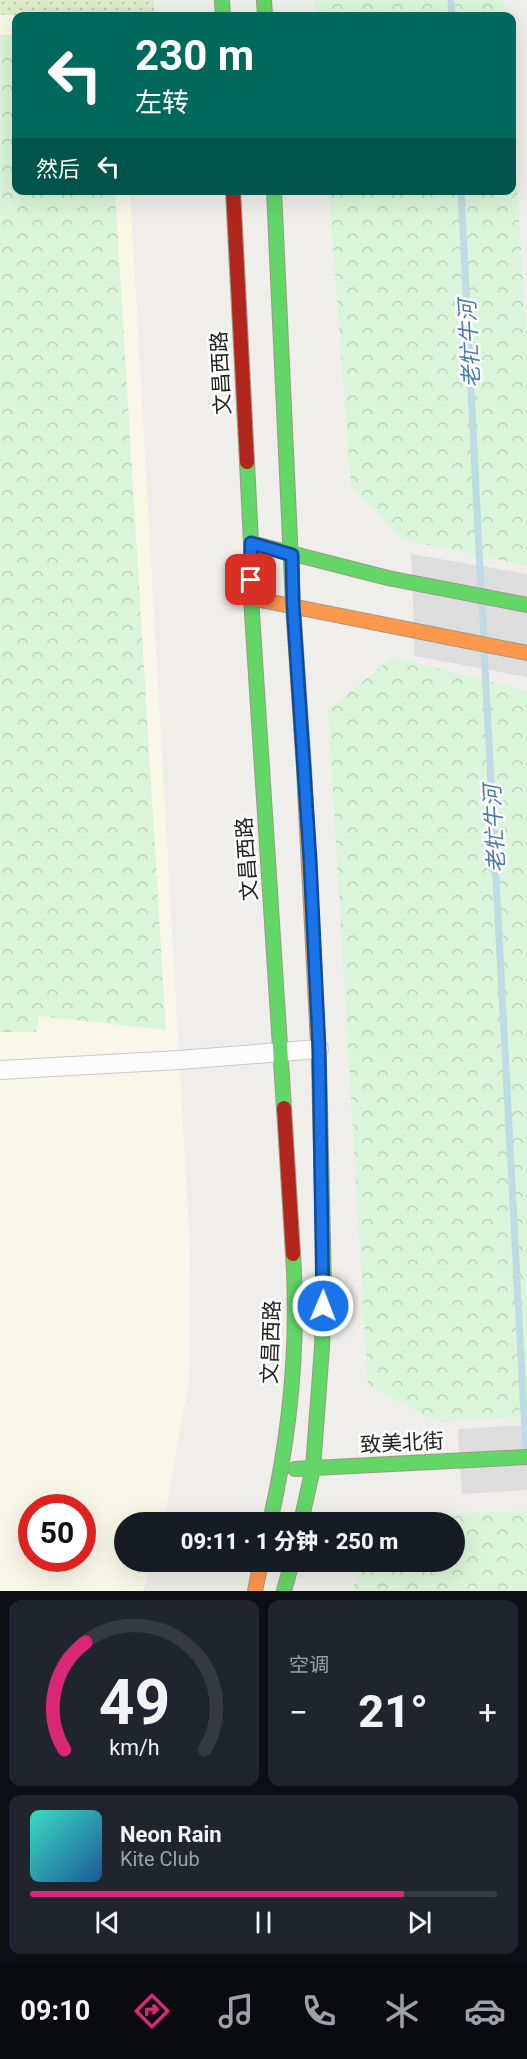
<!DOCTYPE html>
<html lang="zh">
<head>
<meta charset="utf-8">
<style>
	body { margin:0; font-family:Roboto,"Noto Sans SC",sans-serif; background:#20242c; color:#f1f3f6; height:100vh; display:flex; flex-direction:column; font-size:22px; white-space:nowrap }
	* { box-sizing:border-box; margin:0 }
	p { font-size:20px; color:#9ea1a6 }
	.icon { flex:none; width:33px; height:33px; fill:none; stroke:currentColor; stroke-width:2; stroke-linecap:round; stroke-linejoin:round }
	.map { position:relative; height:1591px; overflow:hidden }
	.sheet { display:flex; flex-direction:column; gap:9px; padding:9px; background:#0d0f14; flex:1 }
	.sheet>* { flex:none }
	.top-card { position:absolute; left:12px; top:12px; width:504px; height:183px; border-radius:12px; box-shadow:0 6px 24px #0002; background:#00695c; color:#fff; overflow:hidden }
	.speed { position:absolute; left:18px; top:1494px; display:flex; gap:12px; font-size:30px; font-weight:700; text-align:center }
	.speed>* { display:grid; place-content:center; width:78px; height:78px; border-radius:50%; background:#171b24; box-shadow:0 6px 24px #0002; line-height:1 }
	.speed .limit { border:9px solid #d22; background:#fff; color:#111 }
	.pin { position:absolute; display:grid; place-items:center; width:51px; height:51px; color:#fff; margin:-26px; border-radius:12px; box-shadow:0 3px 9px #0006 }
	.me { position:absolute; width:66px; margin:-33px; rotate:1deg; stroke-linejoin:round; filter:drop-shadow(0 0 4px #0008) }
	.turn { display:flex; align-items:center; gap:21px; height:126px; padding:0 24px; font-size:27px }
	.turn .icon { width:78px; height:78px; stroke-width:2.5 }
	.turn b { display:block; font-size:42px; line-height:51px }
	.then { display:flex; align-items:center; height:57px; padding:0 24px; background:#0003; gap:12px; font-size:22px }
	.big { font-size:45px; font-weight:800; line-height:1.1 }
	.sheet .tile { flex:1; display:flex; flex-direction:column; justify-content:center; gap:9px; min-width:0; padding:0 21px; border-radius:12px; background:#20242c }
	.sheet .dial { align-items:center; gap:0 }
	.dial svg { height:156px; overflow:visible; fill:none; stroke:#363941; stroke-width:7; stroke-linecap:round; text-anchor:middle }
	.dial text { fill:#f1f3f6; stroke:none }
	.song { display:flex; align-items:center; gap:18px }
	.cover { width:72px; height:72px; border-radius:9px; background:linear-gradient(135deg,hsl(170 70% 55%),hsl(210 70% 35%)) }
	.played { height:6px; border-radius:3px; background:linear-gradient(90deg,#db2777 80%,#363941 80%) }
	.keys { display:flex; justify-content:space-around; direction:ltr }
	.heat { display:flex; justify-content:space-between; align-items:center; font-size:33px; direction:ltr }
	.sheet .tiles { flex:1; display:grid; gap:9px; grid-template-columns:1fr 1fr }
	.tile:last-child { grid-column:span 2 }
	.trip { position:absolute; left:114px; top:1512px; width:351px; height:60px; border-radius:30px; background:#171b24; box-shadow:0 6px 24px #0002; font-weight:800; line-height:60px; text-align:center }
	.dock { display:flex; height:96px; justify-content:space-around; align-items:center; background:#090b0e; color:#9ea1a6 }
	.dock .icon { width:42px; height:42px }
	.dock .current { color:#db2777 }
	.dock b { font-size:27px; color:#f1f3f6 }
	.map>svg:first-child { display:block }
	.education { fill:#f8f7e8; fill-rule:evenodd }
	.park { fill:url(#park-crowns) }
	.garden { fill:url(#garden-dots) }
	.pier { fill:#dedddd }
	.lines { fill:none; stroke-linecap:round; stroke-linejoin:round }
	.stream { stroke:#bfdbe3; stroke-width:7 }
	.street-casing { stroke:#c9c8c7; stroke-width:20 }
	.fast-casing { stroke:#999a82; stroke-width:16 }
	.slow-casing { stroke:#999a82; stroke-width:16 }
	.jam-casing { stroke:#999a82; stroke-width:16 }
	.street { stroke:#fdfcfc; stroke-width:18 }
	.fast { stroke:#63d668; stroke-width:14 }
	.slow { stroke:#ff974d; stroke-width:14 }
	.jam { stroke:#b3261e; stroke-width:14 }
	.route-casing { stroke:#114b97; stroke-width:15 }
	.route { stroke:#1a73e8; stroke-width:10 }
	.labels { text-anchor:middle; stroke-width:5; stroke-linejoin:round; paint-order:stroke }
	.street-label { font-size:21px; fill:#222; stroke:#fff }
	.water-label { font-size:22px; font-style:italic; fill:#4a7aab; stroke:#fff }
</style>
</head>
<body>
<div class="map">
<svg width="527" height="1591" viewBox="0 0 527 1591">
	<defs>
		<pattern id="park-crowns" width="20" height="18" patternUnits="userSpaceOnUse" patternTransform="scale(1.5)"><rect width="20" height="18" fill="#daf5da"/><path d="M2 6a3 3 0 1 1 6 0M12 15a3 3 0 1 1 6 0" fill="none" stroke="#bbd2bb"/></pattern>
		<pattern id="garden-dots" width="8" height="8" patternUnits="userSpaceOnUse" patternTransform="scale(1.5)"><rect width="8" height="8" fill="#ddeccb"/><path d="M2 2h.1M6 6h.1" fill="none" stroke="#bdcaae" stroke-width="1.8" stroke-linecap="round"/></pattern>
	</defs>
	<rect width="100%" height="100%" fill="#f0eeeb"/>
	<path class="education" d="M0,15l120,1h-104v174l114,1 60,1058 -1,131 -25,142h-40v40h29l-10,29h-143zM32,1508h50v50h-50z"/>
	<path class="park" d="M314,0h190l1,16h-190z
		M0,35h16v155l99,1 51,839 -127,-14 -3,16h-36z
		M512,108l15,231v227l-126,-27 -50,-53 -22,-295 183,-1z
		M393,657l134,34v725l-89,6 -70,-37 -40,-675z
		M527,1511v80h-175l10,-29h92v-40h-78l2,-6z"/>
	<path class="garden" d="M0,0h153l1,12 -34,4 -120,-1z"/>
	<path class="pier" d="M411,554l116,20v103l-112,-21z
		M527,1425v65l-65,4 -4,-65z"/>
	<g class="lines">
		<path class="stream" d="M451,0l1,16
			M461,190l20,400
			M482,601l2,37
			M484,649l42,804"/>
		<defs>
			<path id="street" d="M0,1070l179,-10 140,-11"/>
			<path id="fast" d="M222,0l1,16
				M264,0l1,16
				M274,190l19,415 11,164
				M247,462l4,81v55l33,510
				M251,543l137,35 139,27
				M295,1469l232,-12
				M270,1522c20,-87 29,-178 23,-268
				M301,1522l12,-54 9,-121 2,-62 -5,-221
				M284,1591l8,-29"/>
			<path id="slow" d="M251,598l276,55
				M304,769l15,295
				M255,1591l6,-29"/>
			<path id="jam" d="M233,190l14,272
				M284,1108l9,146"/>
		</defs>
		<use href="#street" class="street-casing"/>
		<use href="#fast" class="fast-casing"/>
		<use href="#slow" class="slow-casing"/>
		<use href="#jam" class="jam-casing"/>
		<use href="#street" class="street"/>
		<use href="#fast" class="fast"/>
		<use href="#slow" class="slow"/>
		<use href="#jam" class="jam"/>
	</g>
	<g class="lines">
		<defs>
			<path id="route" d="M251,580v-37l41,12 1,50 17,255 9,189 4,257"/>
		</defs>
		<use href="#route" class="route-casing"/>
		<use href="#route" class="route"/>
	</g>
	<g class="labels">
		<g class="street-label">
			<text transform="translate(221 373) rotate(-93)" y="7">文昌西路</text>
			<text transform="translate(247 859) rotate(-94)" y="7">文昌西路</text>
			<text transform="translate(271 1342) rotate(-88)" y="7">文昌西路</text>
			<text transform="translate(402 1443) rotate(-3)" y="7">致美北街</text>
		</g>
		<g class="water-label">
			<text transform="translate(469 344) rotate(-93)" y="8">老牤牛河</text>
			<text transform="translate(494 829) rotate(-93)" y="8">老牤牛河</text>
		</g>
	</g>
</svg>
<div class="speed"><div class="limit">50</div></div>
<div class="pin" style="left:251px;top:580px;background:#d93025"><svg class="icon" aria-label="arrive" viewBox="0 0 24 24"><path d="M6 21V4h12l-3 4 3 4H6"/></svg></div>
<svg class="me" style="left:323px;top:1306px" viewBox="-20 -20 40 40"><circle r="17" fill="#1a73e8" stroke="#fff" stroke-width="3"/><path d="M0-11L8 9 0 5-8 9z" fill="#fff"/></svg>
<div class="trip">09:11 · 1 分钟 · 250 m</div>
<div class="top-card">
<div class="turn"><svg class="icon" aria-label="left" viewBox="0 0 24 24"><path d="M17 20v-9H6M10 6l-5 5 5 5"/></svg><div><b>230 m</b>左转</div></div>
<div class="then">然后<svg class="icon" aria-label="left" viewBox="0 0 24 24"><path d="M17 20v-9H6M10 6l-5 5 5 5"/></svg></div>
</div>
</div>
<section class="sheet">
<div class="tiles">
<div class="tile dial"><svg viewBox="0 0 100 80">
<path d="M14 69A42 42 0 1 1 86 69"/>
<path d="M14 69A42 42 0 0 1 25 14" stroke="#db2777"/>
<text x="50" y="56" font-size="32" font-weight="700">49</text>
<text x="50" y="72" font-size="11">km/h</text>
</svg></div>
<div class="tile"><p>空调</p>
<div class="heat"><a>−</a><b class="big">21°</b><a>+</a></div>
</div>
<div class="tile">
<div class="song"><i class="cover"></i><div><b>Neon Rain</b><p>Kite Club</p></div></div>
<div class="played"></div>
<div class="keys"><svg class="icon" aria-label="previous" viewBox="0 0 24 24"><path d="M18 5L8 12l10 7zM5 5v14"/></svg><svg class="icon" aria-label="pause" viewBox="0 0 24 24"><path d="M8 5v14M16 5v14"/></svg><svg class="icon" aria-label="next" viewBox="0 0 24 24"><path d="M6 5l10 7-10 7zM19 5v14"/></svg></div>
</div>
</div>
</section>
<nav class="dock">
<b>09:10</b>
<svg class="icon current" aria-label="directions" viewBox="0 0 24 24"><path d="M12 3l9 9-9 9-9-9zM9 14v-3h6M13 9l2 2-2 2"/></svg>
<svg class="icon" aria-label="music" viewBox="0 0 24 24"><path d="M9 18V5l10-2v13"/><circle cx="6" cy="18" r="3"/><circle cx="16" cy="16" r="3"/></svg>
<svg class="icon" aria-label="phone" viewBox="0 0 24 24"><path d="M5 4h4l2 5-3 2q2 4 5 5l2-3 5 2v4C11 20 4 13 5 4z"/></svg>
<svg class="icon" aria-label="climate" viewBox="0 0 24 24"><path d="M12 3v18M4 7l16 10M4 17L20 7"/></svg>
<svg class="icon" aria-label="car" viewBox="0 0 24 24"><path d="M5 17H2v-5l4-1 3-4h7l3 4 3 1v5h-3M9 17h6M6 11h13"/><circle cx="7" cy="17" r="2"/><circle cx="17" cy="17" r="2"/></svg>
</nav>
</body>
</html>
